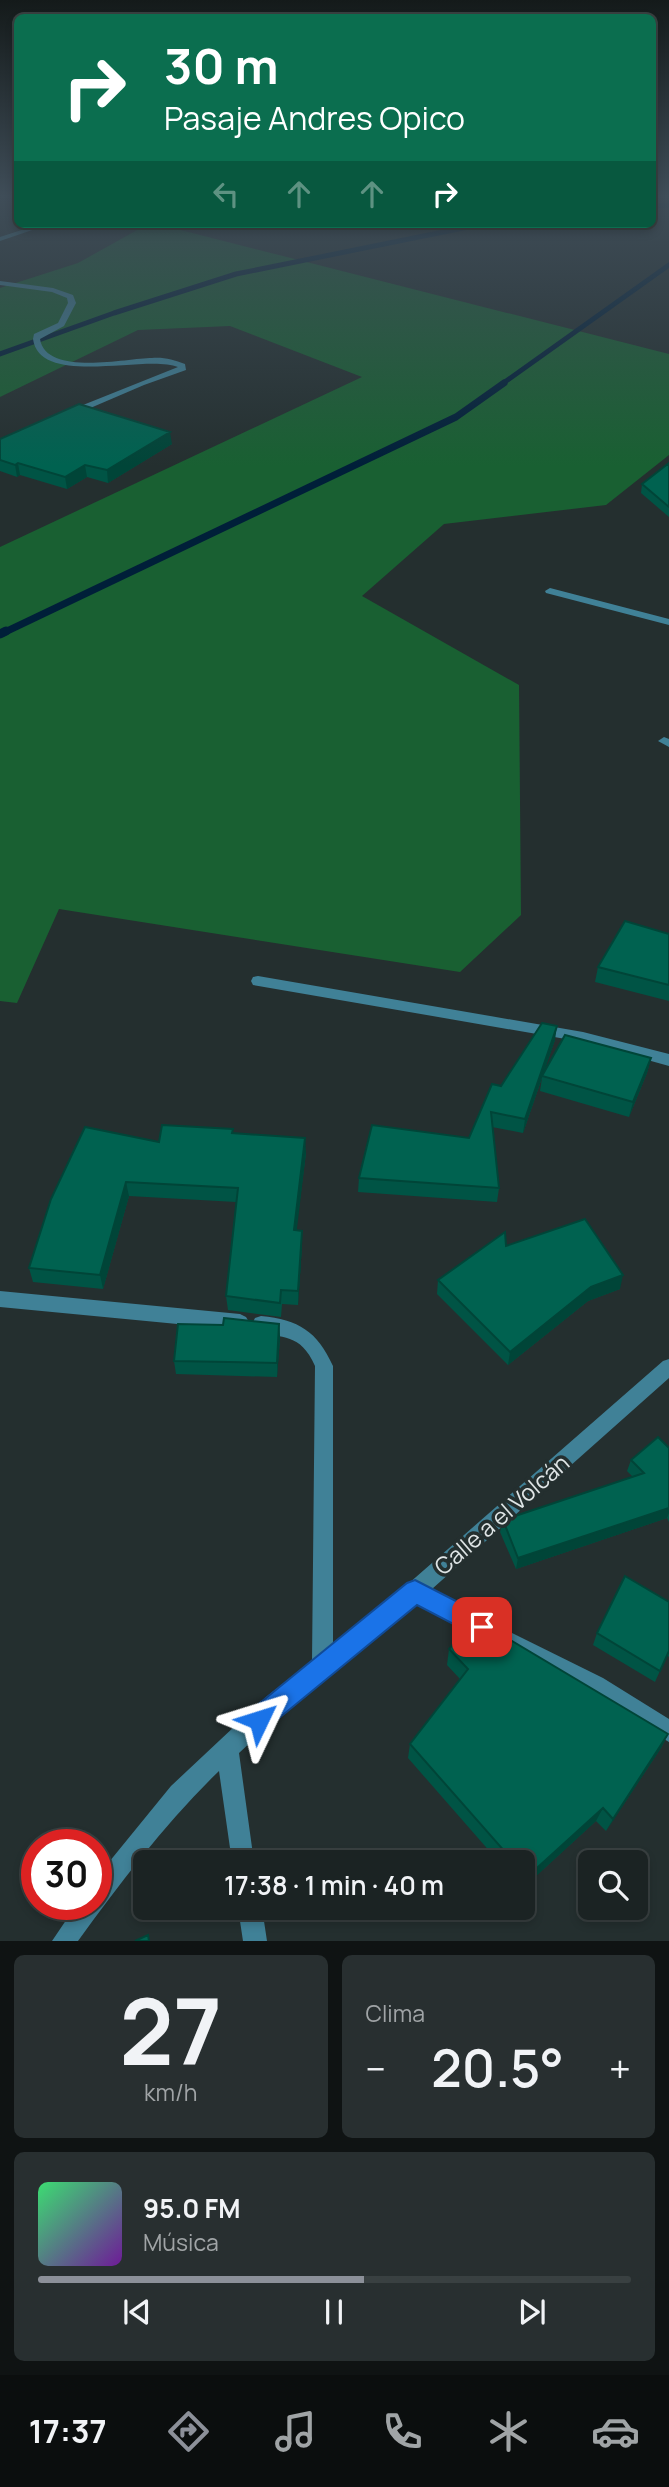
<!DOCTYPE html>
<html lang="es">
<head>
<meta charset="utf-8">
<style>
	body { margin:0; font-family:Manrope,sans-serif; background:#282f30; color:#f1f3f6; height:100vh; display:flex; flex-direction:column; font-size:26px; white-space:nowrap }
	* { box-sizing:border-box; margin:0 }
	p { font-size:23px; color:#a0a4a6 }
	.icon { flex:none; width:38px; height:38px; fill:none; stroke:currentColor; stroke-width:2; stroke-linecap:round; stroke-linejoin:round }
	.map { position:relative; height:1941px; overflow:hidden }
	.drawer { display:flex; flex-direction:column; gap:14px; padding:14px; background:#0f1313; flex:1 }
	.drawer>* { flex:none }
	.guide { position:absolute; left:14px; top:14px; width:642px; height:214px; border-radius:10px; box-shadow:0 4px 10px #0003,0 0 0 2px #394041; background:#0b6e4f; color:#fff; overflow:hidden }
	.fabs { position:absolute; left:578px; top:1850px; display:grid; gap:14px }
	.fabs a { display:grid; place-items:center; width:70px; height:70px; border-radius:10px; background:#1b2323; box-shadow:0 4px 10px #0003,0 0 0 2px #394041; font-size:35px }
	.speed { position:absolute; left:21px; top:1829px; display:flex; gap:14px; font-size:35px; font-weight:700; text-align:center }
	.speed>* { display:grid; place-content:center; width:91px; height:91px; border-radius:50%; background:#1b2323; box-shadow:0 4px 10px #0003,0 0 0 2px #394041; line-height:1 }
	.speed .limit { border:10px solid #d22; background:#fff; color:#111 }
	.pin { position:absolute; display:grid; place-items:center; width:60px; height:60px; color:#fff; margin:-30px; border-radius:14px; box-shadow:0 4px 10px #0006 }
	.me { position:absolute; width:77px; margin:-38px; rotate:49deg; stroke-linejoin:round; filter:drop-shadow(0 0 5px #0008) }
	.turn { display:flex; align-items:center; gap:24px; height:147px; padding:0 35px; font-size:32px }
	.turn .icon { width:91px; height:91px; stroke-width:2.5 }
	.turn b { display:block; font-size:49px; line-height:60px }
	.lanes { display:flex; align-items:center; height:66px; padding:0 35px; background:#0003; justify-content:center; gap:35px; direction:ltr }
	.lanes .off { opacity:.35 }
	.big { font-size:52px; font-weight:600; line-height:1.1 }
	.drawer .card { flex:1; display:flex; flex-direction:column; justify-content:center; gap:10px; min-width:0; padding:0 24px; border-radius:10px; background:#282f30 }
	.drawer .dial { align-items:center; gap:0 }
	.dial b { font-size:91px; line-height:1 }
	.song { display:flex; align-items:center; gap:21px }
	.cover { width:84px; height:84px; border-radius:10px; background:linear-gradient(135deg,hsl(140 70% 55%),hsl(280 70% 35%)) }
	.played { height:7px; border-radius:4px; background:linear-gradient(90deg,#8c9099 55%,#394041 55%) }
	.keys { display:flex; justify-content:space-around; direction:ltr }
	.heat { display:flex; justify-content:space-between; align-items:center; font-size:38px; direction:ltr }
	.drawer .tiles { flex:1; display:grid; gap:14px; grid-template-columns:1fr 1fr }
	.card:last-child { grid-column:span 2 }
	.trip { position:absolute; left:133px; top:1850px; width:402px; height:70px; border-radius:10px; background:#1b2323; box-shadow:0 4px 10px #0003,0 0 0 2px #394041; font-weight:600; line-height:70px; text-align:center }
	.dock { display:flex; height:112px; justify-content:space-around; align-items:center; background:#0b0e0e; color:#a0a4a6 }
	.dock .icon { width:49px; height:49px }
	.dock .on { color:#8c9099 }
	.dock b { font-size:32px; color:#f1f3f6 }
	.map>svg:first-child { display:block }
	.green { fill:#196032 }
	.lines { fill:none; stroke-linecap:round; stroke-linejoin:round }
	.stream-far2 { stroke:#001f39; stroke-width:5 }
	.stream-far1 { stroke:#001f39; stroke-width:7 }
	.stream { stroke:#001f39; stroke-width:9 }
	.street { fill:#408197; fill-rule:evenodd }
	.wall { fill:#005445 }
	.shaded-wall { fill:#004538 }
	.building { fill:#006250; stroke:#004538; stroke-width:2 }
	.route { fill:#1a73e8; stroke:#114b97; stroke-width:2 }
	.labels { text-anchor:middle; stroke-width:7; stroke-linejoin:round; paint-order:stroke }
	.near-street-label { font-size:23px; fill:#dfe5e6; stroke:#242f2f }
</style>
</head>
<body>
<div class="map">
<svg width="669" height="1941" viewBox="0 0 669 1941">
	<rect width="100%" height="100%" fill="#242f2f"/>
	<path class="green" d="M148,224h9l512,130v101l-63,50 -162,19 -82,72 157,89 2,230 -61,57 -401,-63 -42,94 -17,-2v-454l362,-170 -132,-51 -92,4 -138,67v-109l78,-25z"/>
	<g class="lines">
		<path class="stream-far2" d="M653,206l16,-1
			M0,354l114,-41 122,-39 247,-50
			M502,384l167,-119"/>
		<path class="stream-far1" d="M3,633l453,-216 48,-34"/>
		<path class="stream" d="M0,634l6,-3"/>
		<path class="street" d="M40,224h10l-50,17v-4z
			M0,281l53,7 20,7 3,8 -12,23 -24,13c6,38 87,19 112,19 12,-1 22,2 33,6l1,6 -42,15 -70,30h-6v-4l110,-44c-32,-13 -138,21 -145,-28l1,-5 24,-11 10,-20 -1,-5 -15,-6 -52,-7z
			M550,588l119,31v6l-123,-32 -1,-2z
			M664,737l5,2v8l-11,-6z
			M258,976l325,56 86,22v12l-86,-24 -330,-57 -2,-4 2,-4z
			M0,1291l240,23 6,3 3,5 -3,5 -6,3 -240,-23z
			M261,1316c38,4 56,15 72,50v278l75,-60 255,-223 6,-2v19l-237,211 63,34 3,7 -3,7 -7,3 -7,-3 -65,-34 -134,110 -43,40 15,109h-22l-13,-91c-53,51 -98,111 -141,170h-26l25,-37h19v-26l75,-92 95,-89 46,-36 3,-295c-15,-34 -32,-26 -60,-36l-3,-6 3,-6z
			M512,1633l91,45 66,41v23l-82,-48 -82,-44 -3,-7 3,-7z
			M238,1908h24l5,33h-24z"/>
	</g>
	<path class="wall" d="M0,439l172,5 -64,39 -21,-6 -20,12 -47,-14 -3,2 -17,-6z
		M669,463v54l-28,-24 1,-9z
		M669,934v67l-74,-19 3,-15z
		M555,1040l-12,34 108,-16 -4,15 -18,44 -89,-26 2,-13 -19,55 -31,-6 7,61 -2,14 -139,-10 1,-14 110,-40 32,-52z
		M233,1129v4l73,20 -10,78 6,14 -4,60 -16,-1 -1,13 -53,-7 -2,-14 10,-94 -107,-6 -26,93 -70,-7 -4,-14 130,-126z
		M438,1280l182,9 -32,12 -80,64 -71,-71z
		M279,1324l1,14 -3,39 -101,-3 -2,-13 49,-36z
		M669,1448v74l-2,-4 -151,51 -16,-37 3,-12 130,-43 -6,-6 4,-11z
		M669,1602v55l-2,-2 -12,27 -62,-37 4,-12z
		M449,1649l219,85 -7,14 -55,83 -10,-10 -73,67v-26h-24l-91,-104 2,-14 50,-65 -13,-14z"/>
	<path class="shaded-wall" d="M170,432l2,12 -64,39 -1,-13z
		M18,463l2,12 -3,2 -2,-12z
		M85,465l2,12 -20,12 -2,-12z
		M557,1026l-2,14 -32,93 2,-14z
		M651,1058l-4,15 -18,44 4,-15z
		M305,1138l1,15 -11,92 -1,-15z
		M126,1182l3,14 -26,93 -3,-14z
		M302,1231v14l-4,60v-14z
		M623,1275l-3,14 -32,12 -80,64 2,-13 81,-65z
		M279,1324l1,14 -3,39v-14z
		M669,1508v5l-2,5 -151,51 2,-11z
		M668,1734l-7,14 -55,83 7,-12z
		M603,1808l-7,13 -73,67 4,-11z"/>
	<path class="building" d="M79,404l91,28 -63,38 -22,-5 -20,12 -47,-14 -3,2 -15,-5v-21z
		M669,463v44l-27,-23z
		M625,921l44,13v51l-71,-18z
		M542,1023l15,3 -32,93 -34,-7 8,76 -140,-10 13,-53 97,13 23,-54 9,2z
		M565,1035l86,23 -18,44 -91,-26z
		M162,1125l71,4 -1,4 73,5 -11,92 8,1 -4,60 -17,-1 -1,13 -54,-7 12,-108 -112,-6 -26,93 -71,-7 22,-69 34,-72 74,15z
		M585,1219l38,56 -32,12 -81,65 -72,-72 67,-48 1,14z
		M224,1318l55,6 -2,39 -103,-2 4,-37 45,1z
		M658,1437l11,11v60l-151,50 -15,-38 141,-47 -13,-13z
		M625,1576l44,26v49l-9,20 -63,-38z
		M475,1619l193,115 -55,85 -10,-11 -76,69 -4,-4v-11h-9l-104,-118 58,-75 -19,-20z
		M148,1935l1,6h-14z"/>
	<linearGradient id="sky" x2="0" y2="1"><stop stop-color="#141a1a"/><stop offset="0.42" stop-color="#3f4d58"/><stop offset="1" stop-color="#3f4d58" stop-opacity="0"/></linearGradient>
	<rect width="669" height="466" fill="url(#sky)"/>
	<path class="route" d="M415,1580l76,39 3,8 -3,8 -9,4 -65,-34 -150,123 -8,4 -9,-4 -4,-8 4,-9 157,-128z"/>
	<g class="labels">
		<g class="near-street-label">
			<text transform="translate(502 1515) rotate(-41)" y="8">Calle a el Volcán</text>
		</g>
	</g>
</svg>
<div class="fabs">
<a><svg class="icon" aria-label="search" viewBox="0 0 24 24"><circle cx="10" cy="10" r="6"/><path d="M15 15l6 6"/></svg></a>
</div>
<div class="speed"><div class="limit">30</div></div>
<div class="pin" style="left:482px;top:1627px;background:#d93025"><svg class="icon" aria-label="arrive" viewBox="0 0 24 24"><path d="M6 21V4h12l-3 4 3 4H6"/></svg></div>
<svg class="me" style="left:259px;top:1720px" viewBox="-20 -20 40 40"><path d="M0-17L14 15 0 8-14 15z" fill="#1a73e8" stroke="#fff" stroke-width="4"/></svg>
<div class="trip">17:38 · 1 min · 40 m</div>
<div class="guide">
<div class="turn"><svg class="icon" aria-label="right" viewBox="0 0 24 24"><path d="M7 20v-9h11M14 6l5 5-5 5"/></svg><div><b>30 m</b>Pasaje Andres Opico</div></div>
<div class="lanes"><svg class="icon off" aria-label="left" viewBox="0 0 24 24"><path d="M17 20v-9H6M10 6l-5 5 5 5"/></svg><svg class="icon off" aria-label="ahead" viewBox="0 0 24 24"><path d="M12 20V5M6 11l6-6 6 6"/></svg><svg class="icon off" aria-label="ahead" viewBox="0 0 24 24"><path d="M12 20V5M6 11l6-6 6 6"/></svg><svg class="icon" aria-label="right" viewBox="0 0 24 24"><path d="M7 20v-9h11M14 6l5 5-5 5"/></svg></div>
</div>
</div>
<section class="drawer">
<div class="tiles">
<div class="card dial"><b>27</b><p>km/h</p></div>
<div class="card"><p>Clima</p>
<div class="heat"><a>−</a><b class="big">20.5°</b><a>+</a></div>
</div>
<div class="card">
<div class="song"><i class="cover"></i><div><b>95.0 FM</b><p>Música</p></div></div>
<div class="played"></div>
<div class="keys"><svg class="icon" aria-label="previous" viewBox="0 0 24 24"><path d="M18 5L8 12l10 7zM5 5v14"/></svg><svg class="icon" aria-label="pause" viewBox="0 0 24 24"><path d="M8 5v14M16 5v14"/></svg><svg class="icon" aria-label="next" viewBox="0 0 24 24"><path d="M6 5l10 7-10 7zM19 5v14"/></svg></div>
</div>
</div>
</section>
<nav class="dock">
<b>17:37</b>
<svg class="icon on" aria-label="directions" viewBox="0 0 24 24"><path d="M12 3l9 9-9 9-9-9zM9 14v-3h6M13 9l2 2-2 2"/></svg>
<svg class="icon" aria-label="music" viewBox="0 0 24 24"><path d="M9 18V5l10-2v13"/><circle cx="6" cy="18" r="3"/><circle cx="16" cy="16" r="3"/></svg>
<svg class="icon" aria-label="phone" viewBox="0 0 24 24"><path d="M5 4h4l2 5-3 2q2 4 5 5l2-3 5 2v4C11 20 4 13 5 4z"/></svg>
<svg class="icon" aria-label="climate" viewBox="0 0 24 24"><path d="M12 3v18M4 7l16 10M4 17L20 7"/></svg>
<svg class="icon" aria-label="car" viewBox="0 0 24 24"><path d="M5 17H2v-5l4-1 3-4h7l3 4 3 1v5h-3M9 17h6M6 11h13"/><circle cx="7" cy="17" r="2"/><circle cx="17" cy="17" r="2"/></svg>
</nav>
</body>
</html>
